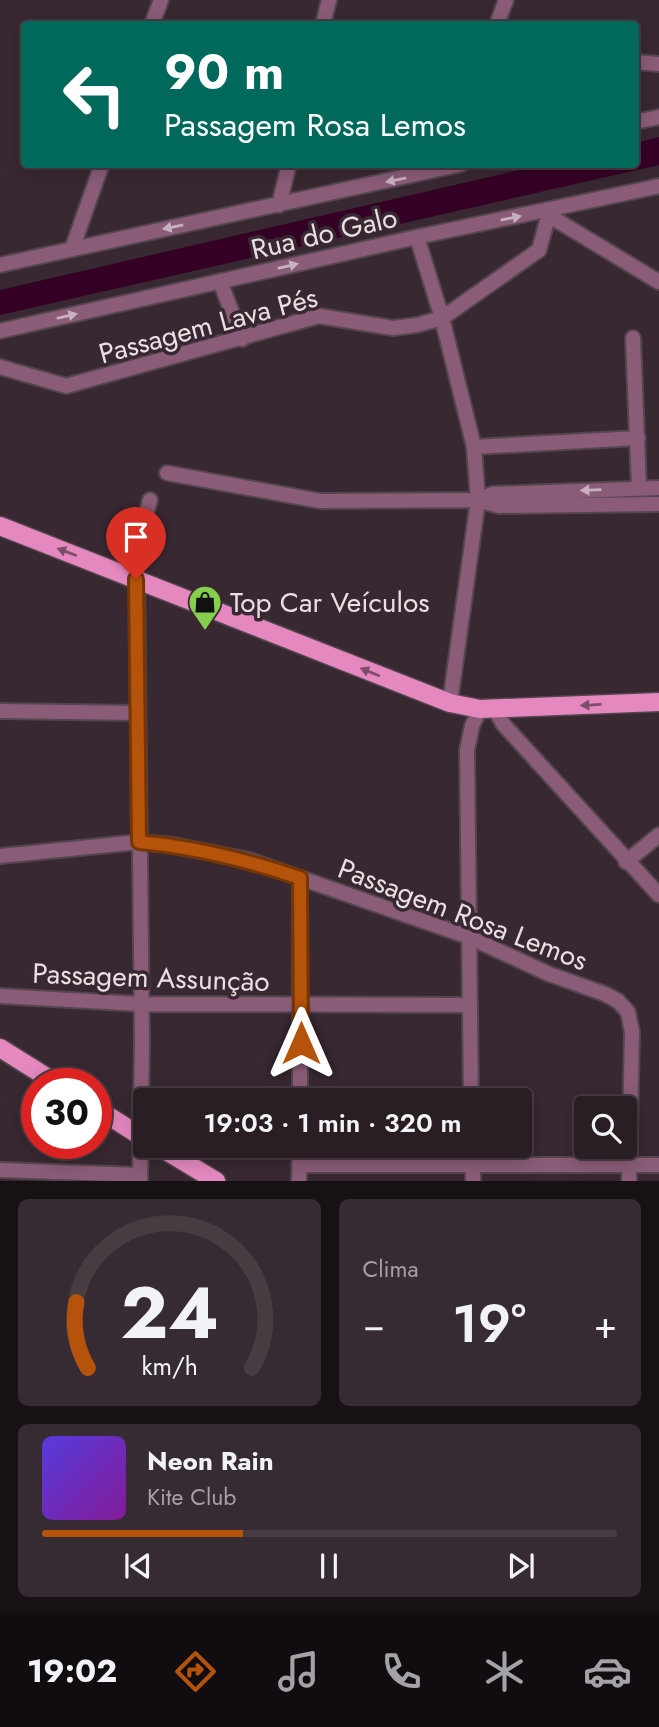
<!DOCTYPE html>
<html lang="pt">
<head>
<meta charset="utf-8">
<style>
	body { margin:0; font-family:Jost,sans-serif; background:#362b32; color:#f1f3f6; height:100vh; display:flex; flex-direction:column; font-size:26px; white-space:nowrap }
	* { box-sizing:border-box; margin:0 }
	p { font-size:23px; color:#a5a2a7 }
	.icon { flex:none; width:38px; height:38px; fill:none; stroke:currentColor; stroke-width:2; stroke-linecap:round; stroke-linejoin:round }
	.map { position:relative; height:1181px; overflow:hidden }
	.side { display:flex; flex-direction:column; gap:18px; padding:18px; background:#171014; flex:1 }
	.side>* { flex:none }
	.banner { position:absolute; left:21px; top:21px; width:618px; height:147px; border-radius:7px; box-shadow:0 4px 18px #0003,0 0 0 2px #463c42; background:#00695c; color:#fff; overflow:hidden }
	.tools { position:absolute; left:574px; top:1096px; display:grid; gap:14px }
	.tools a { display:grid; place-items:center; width:63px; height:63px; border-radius:7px; background:#2a1e25; box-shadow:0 4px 18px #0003,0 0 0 2px #463c42; font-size:35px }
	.speed { position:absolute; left:21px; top:1068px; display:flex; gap:14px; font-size:35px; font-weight:700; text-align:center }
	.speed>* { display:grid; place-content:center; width:91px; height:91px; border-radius:50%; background:#2a1e25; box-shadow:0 4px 18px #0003,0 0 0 2px #463c42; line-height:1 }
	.speed .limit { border:10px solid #d22; background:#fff; color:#111 }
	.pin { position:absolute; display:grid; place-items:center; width:60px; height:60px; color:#fff; margin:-72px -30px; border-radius:50% 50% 50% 0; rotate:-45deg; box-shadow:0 0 7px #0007 }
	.pin .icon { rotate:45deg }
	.me { position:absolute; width:77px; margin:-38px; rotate:0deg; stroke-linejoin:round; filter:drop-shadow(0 0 5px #0008) }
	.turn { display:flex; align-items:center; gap:24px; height:147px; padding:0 28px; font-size:32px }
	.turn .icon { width:91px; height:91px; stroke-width:2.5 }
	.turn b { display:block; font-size:49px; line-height:60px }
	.big { font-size:52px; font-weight:600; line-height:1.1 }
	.side .card { flex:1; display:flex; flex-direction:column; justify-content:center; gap:10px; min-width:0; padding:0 24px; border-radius:10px; background:#362b32 }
	.side .dial { align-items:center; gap:0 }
	.dial svg { height:182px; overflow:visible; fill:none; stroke:#463c42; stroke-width:7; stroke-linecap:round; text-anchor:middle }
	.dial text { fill:#f1f3f6; stroke:none }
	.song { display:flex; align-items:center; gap:21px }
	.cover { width:84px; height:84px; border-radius:10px; background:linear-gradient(135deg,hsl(250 70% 55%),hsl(290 70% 35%)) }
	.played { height:7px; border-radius:4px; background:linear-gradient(90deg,#b45309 35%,#463c42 35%) }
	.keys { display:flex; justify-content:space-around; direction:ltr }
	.heat { display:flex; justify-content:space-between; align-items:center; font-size:38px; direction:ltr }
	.side .tiles { flex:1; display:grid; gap:18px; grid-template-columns:1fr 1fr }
	.card:last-child { grid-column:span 2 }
	.trip { position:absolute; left:133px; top:1088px; width:399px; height:70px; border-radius:7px; background:#2a1e25; box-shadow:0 4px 18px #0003,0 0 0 2px #463c42; font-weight:600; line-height:70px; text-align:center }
	.dock { display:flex; height:112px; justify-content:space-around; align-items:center; background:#110c0f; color:#a5a2a7 }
	.dock .icon { width:49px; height:49px }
	.dock .current { color:#b45309 }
	.dock b { font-size:32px; color:#f1f3f6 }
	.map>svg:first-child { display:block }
	.water { fill:#350025 }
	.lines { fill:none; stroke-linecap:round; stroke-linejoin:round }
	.minor-casing { stroke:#54454e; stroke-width:18 }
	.major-casing { stroke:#54454e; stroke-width:21 }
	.minor { stroke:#8a5c77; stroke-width:14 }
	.major { stroke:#e588c0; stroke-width:18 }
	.oneway { fill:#c8b1be }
	.oneway2 { fill:#7d4e6a }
	.route-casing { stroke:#753606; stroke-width:18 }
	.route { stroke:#b45309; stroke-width:12 }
	.labels { text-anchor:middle; stroke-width:7; stroke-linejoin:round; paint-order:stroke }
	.street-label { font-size:28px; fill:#eadfe5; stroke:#382831 }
	.poi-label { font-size:28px; fill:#eadfe5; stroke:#382831; text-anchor:start }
</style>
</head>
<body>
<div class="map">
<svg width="659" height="1181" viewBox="0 0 659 1181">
	<rect width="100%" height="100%" fill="#382831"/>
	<path class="water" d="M659,137v28l-659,150v-25l541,-125 94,-1v-21z"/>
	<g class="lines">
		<defs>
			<path id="minor" d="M152,24l9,-24
				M323,24l6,-24
				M497,24l9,-24
				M635,62l24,2
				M635,122l24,-5
				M279,205l10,-41
				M548,215l111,67
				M417,237l25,81 32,129 4,53 -28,203
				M72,249l30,-85
				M0,265l462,-101
				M220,281l22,58
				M0,331l417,-94 242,-51
				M633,338l6,150
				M0,367l66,19 253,-70 74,12 24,-3 25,-7 97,-68 11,-40
				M474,447l164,-9
				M167,473l153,28 158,-1 21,6 160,-2
				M478,500l14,-6 167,-6
				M129,576l21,-76
				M137,579l5,462 -2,140
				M495,709l8,15 156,171
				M0,711l137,2
				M0,856l139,-14 34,3 76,15 220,77 80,37 56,20 13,7 10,11 4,20 -3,149
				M626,862l33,-27
				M300,878v223
				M0,996l141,8 328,1
				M471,1101l-4,-351 5,-24 8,-17
				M473,1146v35
				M299,1165h360
				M0,1170l139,5
				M299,1181l1,-35"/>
			<path id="major" d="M0,526l450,177 30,6 179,-7
				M0,1048l56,35
				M96,1108l49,31
				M158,1146l58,35"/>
		</defs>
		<use href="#minor" class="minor-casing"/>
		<use href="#major" class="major-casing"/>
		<use href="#minor" class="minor"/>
		<use href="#major" class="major"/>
	</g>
	<defs><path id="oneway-solid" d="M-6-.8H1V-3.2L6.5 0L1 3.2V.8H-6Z" transform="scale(1.75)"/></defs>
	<g class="oneway">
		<use href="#oneway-solid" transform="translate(396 180) rotate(168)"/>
		<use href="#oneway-solid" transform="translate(511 218) rotate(-11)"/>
		<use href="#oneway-solid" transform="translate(173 227) rotate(168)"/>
		<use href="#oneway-solid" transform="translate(288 266) rotate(-13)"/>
		<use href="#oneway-solid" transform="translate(67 316) rotate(-13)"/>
		<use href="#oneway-solid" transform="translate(591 490) rotate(178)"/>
	</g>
	<g class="oneway2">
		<use href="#oneway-solid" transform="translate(67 552) rotate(-159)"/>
		<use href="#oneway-solid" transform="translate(370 672) rotate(-158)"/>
		<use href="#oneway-solid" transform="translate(591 705) rotate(177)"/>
	</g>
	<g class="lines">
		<defs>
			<path id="route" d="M136,579l3,263c56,5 108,18 161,36l1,165"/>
		</defs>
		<use href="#route" class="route-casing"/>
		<use href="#route" class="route"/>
	</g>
	<defs>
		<symbol id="shop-pin" viewBox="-11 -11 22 30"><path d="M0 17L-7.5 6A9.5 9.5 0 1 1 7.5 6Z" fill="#85cf4c" stroke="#382831"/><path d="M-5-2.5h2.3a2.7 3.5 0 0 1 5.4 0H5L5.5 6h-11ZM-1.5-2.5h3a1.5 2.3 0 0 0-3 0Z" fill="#111"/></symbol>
	</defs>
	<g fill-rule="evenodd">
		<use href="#shop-pin" x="186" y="583" width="38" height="52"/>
	</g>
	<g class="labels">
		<g class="street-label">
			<text transform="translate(324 233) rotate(-13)" y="10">Rua do Galo</text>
			<text transform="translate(208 325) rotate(-15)" y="10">Passagem Lava Pés</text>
			<text transform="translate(463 914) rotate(21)" y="10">Passagem Rosa Lemos</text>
			<text transform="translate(151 977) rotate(2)" y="10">Passagem Assunção</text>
		</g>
		<g class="poi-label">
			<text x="230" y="612">Top Car Veículos</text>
		</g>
	</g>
</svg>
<div class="tools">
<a><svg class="icon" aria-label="search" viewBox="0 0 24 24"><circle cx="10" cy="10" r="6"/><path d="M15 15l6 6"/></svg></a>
</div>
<div class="speed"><div class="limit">30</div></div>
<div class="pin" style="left:136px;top:579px;background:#d93025"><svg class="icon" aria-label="arrive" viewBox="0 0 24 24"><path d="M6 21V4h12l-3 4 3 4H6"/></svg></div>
<svg class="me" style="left:301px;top:1043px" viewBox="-20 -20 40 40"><path d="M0-17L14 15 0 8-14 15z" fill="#b45309" stroke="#fff" stroke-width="4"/></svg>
<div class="trip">19:03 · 1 min · 320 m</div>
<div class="banner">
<div class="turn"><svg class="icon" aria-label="left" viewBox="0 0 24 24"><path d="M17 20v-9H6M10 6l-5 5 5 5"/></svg><div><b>90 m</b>Passagem Rosa Lemos</div></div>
</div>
</div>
<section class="side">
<div class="tiles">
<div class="card dial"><svg viewBox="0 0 100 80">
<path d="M14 69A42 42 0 1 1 86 69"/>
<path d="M14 69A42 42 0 0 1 9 40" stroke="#b45309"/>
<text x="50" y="56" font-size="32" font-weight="700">24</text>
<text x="50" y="72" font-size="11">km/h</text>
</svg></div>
<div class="card"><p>Clima</p>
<div class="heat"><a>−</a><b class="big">19°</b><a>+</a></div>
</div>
<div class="card">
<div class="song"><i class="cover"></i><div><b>Neon Rain</b><p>Kite Club</p></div></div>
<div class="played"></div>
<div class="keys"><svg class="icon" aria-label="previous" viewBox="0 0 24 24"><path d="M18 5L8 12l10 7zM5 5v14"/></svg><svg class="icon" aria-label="pause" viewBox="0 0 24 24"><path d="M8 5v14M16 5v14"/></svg><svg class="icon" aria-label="next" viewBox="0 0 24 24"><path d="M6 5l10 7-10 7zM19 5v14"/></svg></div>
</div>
</div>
</section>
<nav class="dock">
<b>19:02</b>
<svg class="icon current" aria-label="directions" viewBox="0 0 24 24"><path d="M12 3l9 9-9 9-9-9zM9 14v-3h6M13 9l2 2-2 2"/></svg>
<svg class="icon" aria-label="music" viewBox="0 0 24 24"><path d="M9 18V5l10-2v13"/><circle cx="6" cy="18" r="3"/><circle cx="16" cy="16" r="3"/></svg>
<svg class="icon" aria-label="phone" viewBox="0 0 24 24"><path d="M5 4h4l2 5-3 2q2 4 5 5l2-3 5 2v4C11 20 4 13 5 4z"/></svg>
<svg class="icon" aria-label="climate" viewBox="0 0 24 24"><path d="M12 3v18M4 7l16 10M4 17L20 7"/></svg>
<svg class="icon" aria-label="car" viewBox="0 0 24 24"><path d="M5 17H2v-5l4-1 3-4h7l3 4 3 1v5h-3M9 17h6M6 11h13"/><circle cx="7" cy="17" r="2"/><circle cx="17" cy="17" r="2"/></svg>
</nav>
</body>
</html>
